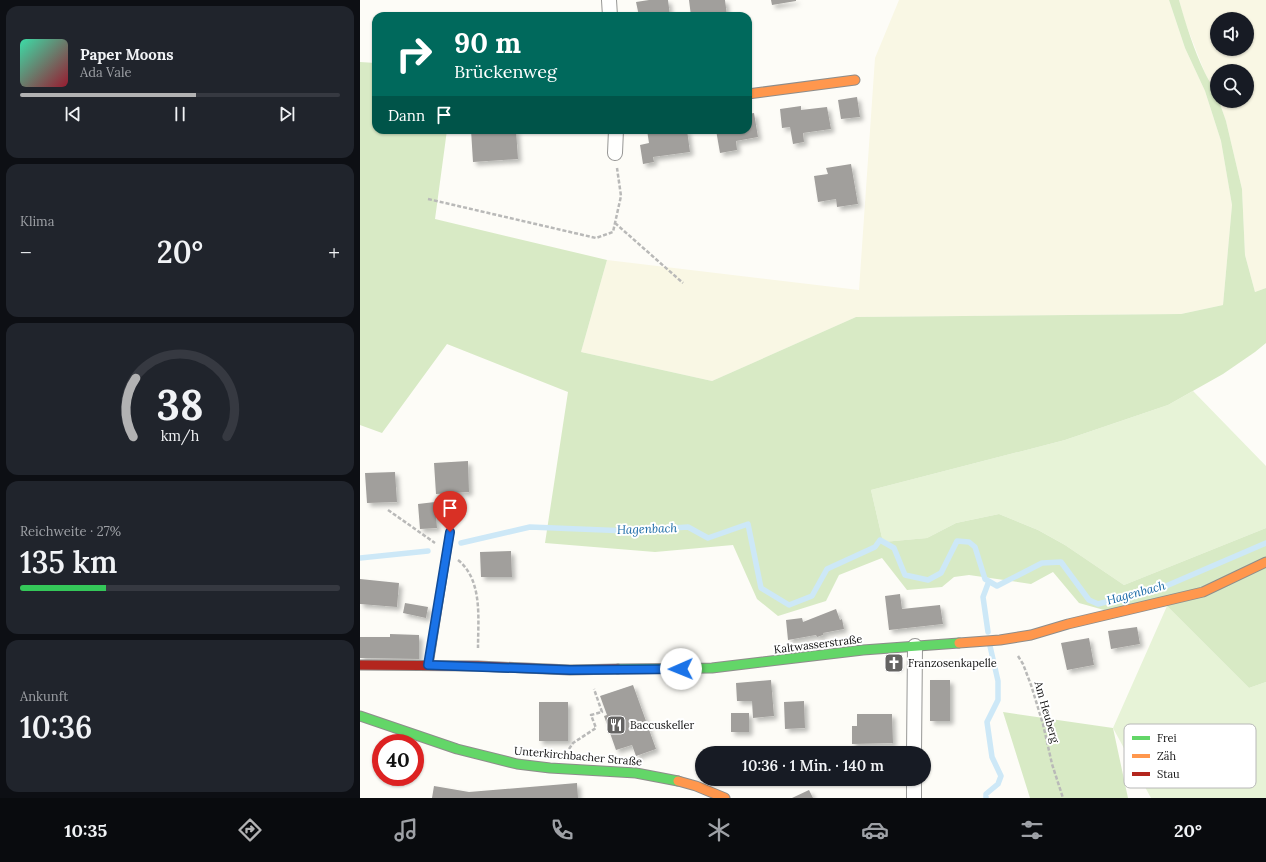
<!DOCTYPE html>
<html lang="de">
<head>
<meta charset="utf-8">
<style>
	body { margin:0; font-family:Lora,serif; background:#20242c; color:#f1f3f6; height:100vh; display:flex; flex-direction:column; font-size:15px; white-space:nowrap }
	* { box-sizing:border-box; margin:0 }
	p { font-size:13px; color:#9ea1a6 }
	.icon { flex:none; width:22px; height:22px; fill:none; stroke:currentColor; stroke-width:2; stroke-linecap:round; stroke-linejoin:round }
	.map { position:relative; flex:1; overflow:hidden }
	.side { display:flex; flex-direction:column; gap:6px; padding:6px; background:#0d0f14; width:360px }
	.side>* { flex:none }
	.banner { position:absolute; left:12px; top:12px; width:380px; height:122px; border-radius:12px; box-shadow:0 1px 3px #0004; background:#00695c; color:#fff; overflow:hidden }
	.tools { position:absolute; left:850px; top:12px; display:grid; gap:8px }
	.tools a { display:grid; place-items:center; width:44px; height:44px; border-radius:50%; background:#171b24; box-shadow:0 1px 3px #0004; font-size:20px }
	.speed { position:absolute; left:12px; top:734px; display:flex; gap:8px; font-size:20px; font-weight:700; text-align:center }
	.speed>* { display:grid; place-content:center; width:52px; height:52px; border-radius:50%; background:#171b24; box-shadow:0 1px 3px #0004; line-height:1 }
	.speed .limit { border:6px solid #d22; background:#fff; color:#111 }
	.pin { position:absolute; display:grid; place-items:center; width:34px; height:34px; color:#fff; margin:-41px -17px; border-radius:50% 50% 50% 0; rotate:-45deg; box-shadow:0 0 4px #0007 }
	.pin .icon { rotate:45deg }
	.me { position:absolute; width:44px; margin:-22px; rotate:269deg; stroke-linejoin:round; filter:drop-shadow(0 0 3px #0008) }
	.turn { display:flex; align-items:center; gap:14px; height:84px; padding:0 16px; font-size:18px }
	.turn .icon { width:52px; height:52px; stroke-width:2.5 }
	.turn b { display:block; font-size:28px; line-height:34px }
	.then { display:flex; align-items:center; height:38px; padding:0 16px; background:#0003; gap:8px; font-size:15px }
	.big { font-size:30px; font-weight:600; line-height:1.1 }
	.side .widget { flex:1; display:flex; flex-direction:column; justify-content:center; gap:6px; min-width:0; padding:0 14px; border-radius:12px; background:#20242c }
	.side .dial { align-items:center; gap:0 }
	.dial svg { height:104px; overflow:visible; fill:none; stroke:#363941; stroke-width:7; stroke-linecap:round; text-anchor:middle }
	.dial text { fill:#f1f3f6; stroke:none }
	.song { display:flex; align-items:center; gap:12px }
	.cover { width:48px; height:48px; border-radius:6px; background:linear-gradient(135deg,hsl(160 70% 55%),hsl(350 70% 35%)) }
	.played { height:4px; border-radius:2px; background:linear-gradient(90deg,#b2b2b3 55%,#363941 55%) }
	.keys { display:flex; justify-content:space-around; direction:ltr }
	.heat { display:flex; justify-content:space-between; align-items:center; font-size:22px; direction:ltr }
	.charge { height:6px; border-radius:3px; background:linear-gradient(90deg,#34c759 27%,#363941 0) }
	.trip { position:absolute; left:335px; top:746px; width:236px; height:40px; border-radius:20px; background:#171b24; box-shadow:0 1px 3px #0004; font-weight:600; line-height:40px; text-align:center }
	.tab-bar { display:flex; height:64px; justify-content:space-around; align-items:center; background:#090b0e; color:#9ea1a6 }
	.tab-bar .icon { width:28px; height:28px }
	.tab-bar .current { color:#b2b2b3 }
	.tab-bar b { font-size:18px; color:#f1f3f6 }
	main { display:flex; flex:1; min-height:0 }
	.map>svg:first-child { display:block }
	.farmland { fill:#f9f7e4; fill-rule:evenodd }
	.green { fill:#e7f3d7 }
	.forest { fill:#d8eac5 }
	.lines { fill:none; stroke-linecap:round; stroke-linejoin:round }
	.stream { stroke:#cde8f7; stroke-width:5.5 }
	.building { fill:#a19f9c; filter:url(#shadow) }
	.lane-casing { stroke:#979795; stroke-width:9 }
	.street-casing { stroke:#979795; stroke-width:16 }
	.fast-casing { stroke:#8e8d8b; stroke-width:11 }
	.slow-casing { stroke:#8e8d8b; stroke-width:11 }
	.jam-casing { stroke:#8e8d8b; stroke-width:11 }
	.path { stroke:#b9b9b8; stroke-width:2.5; stroke-dasharray:4 2; stroke-linecap:butt }
	.lane { stroke:#fffffe; stroke-width:7 }
	.street { stroke:#fffffe; stroke-width:14 }
	.fast { stroke:#63d668; stroke-width:9 }
	.slow { stroke:#ff974d; stroke-width:9 }
	.jam { stroke:#b3261e; stroke-width:9 }
	.route-casing { stroke:#114b97; stroke-width:10 }
	.route { stroke:#1a73e8; stroke-width:7 }
	.labels { text-anchor:middle; stroke-width:4; stroke-linejoin:round; paint-order:stroke }
	.street-label { font-size:11px; fill:#111; stroke:#fff }
	.poi-label { font-size:11px; fill:#111; stroke:#fff; text-anchor:start }
	.water-label { font-size:12px; font-style:italic; fill:#1768a6; stroke:#fff }
	.key { fill:#fff; stroke:#b8b8b8; stroke-width:1 }
	.key-label { font-size:11px; fill:#111 }
</style>
</head>
<body>
<main>
<section class="side">
<div class="widget">
<div class="song"><i class="cover"></i><div><b>Paper Moons</b><p>Ada Vale</p></div></div>
<div class="played"></div>
<div class="keys"><svg class="icon" aria-label="previous" viewBox="0 0 24 24"><path d="M18 5L8 12l10 7zM5 5v14"/></svg><svg class="icon" aria-label="pause" viewBox="0 0 24 24"><path d="M8 5v14M16 5v14"/></svg><svg class="icon" aria-label="next" viewBox="0 0 24 24"><path d="M6 5l10 7-10 7zM19 5v14"/></svg></div>
</div>
<div class="widget"><p>Klima</p>
<div class="heat"><a>−</a><b class="big">20°</b><a>+</a></div>
</div>
<div class="widget dial"><svg viewBox="0 0 100 80">
<path d="M14 69A42 42 0 1 1 86 69"/>
<path d="M14 69A42 42 0 0 1 16 24" stroke="#b2b2b3"/>
<text x="50" y="56" font-size="32" font-weight="700">38</text>
<text x="50" y="72" font-size="11">km/h</text>
</svg></div>
<div class="widget"><p>Reichweite · 27%</p><b class="big">135 km</b><div class="charge"></div></div>
<div class="widget"><p>Ankunft</p><b class="big">10:36</b></div>
</section>
<div class="map">
<svg width="906" height="798" viewBox="0 0 906 798">
	<defs>
		<filter id="shadow"><feDropShadow dx="3.5" dy="3.5" stdDeviation="2" flood-color="#0004"/></filter>
	</defs>
	<rect width="100%" height="100%" fill="#fdfcf7"/>
	<path class="farmland" d="M539,0h270l16,48 20,43 16,50 11,64 -9,100 -42,9 -325,3 -144,64 -131,-29 26,-92 252,30 16,-232z
		M819,0h87v288l-11,4 -10,-37 -3,-66 -16,-68 -7,-20h28v-30h-30v25l-12,-23 -20,-51zM857,19h30v30h-30z"/>
	<path class="green" d="M833,391l73,75v62l-142,57 -59,-40 -27,-15 -39,-16 -43,9 -29,15 -44,4 -12,-52 194,-50 103,-35z
		M807,606l82,82 17,-6v116h-115l-38,-70z"/>
	<path class="forest" d="M809,0h10c7,25 15,50 26,73 4,9 12,17 12,28h2l7,20 16,68 3,66 10,37 11,-4v55l-11,9 -32,22 -55,31 -103,35 -194,50 12,52 44,-4 29,-15 43,-9 39,16 27,15 59,40 142,-57v154l-17,6 -82,-82 -63,4 -25,-7 -26,-31 -22,12 -62,-9 -15,2 -12,10 -35,3 -25,-32 -43,17 -13,26 -48,15 -21,-17 -24,-54 -78,7 -110,-9 23,-151 -121,-48 -65,89 -22,-8v-363l16,1v67h71l-12,89 172,41 -26,92 131,29 144,-64 325,-3 42,-9 9,-100 -11,-64 -16,-50 -20,-43z
		M643,712l110,16 15,70h-98z"/>
	<g class="lines">
		<path class="stream" d="M101,543l69,-16 98,4 60,-4 20,11 40,-14 13,64 28,17 23,-9 15,-27 48,-22 5,-7 14,8 11,27 23,5 13,-7 16,-32 12,1 6,5 10,32 12,7 45,-23 19,-1 28,38 9,4 68,-18 100,-43
			M0,558l68,-7
			M628,632l-5,-35 6,-16
			M626,798v-4l12,-10 3,-8 -9,-19 -5,-35 11,-22v-19l-8,-35"/>
	</g>
	<path class="building" d="M289,0h19l2,16h-31l-3,-14z
		M329,0h36l2,16h-36z
		M411,0h25v1l-24,4z
		M497,97l3,20 -19,2 -3,-19z
		M441,106v4l26,-3 4,22 -28,4 1,9 -11,2 -3,-17 -8,1 -2,-19z
		M394,113l4,24 -22,4 1,9 -17,3 -4,-23h32v-16z
		M111,130h45l2,29 -45,3z
		M287,130h40l3,22 -37,5 1,5 -11,2 -3,-19 9,-2z
		M491,164l7,40 -21,3 -1,-8 -18,3 -4,-26 14,-2 -2,-6z
		M108,461l1,31 -33,2 -2,-31z
		M35,472l2,30 -30,1 -2,-30z
		M75,502l2,26 -17,1 -2,-25z
		M151,551l1,26h-31l-1,-25z
		M0,579l39,4 -2,24 -37,-3z
		M540,594l2,15 38,-4 3,19 -54,6 -4,-34z
		M45,603l23,4 -2,11 -23,-5z
		M476,609l4,11 2,-1 2,10 -21,4v2l-6,2 -1,-2 -28,5 -2,-20 16,-2 1,4z
		M777,627l3,17 -29,5 -3,-18z
		M30,634l29,1v24l-59,-1v-21h30z
		M729,638l5,27 -27,5 -6,-27z
		M531,658l9,4 -3,6 -9,-4z
		M411,680l3,36 -21,2 -1,-17h-15l-1,-18z
		M570,680h20v41h-20z
		M273,685l23,64 -20,7 -4,-11 -16,5 -12,-34 3,-1 -7,-19z
		M444,701l1,27 -20,1 -1,-27z
		M179,702h29v39h-29z
		M371,713h18v19h-18z
		M497,714h35l1,29 -41,1v-18h5z
		M217,783l1,15h-146l2,-12 35,6z
		M449,790l4,8h-21z"/>
	<g class="lines">
		<defs>
			<path id="lane" d="M69,665l21,-133"/>
			<path id="street" d="M249,0l1,16
				M255,153l1,-23
				M554,753l1,-107
				M554,798v-19"/>
			<path id="fast" d="M258,669l94,-1 151,-18 96,-7
				M0,716l97,33 60,15 33,4 86,5 42,8"/>
			<path id="slow" d="M388,94l107,-14
				M599,643l41,-3 31,-5 37,-11 135,-32 63,-30
				M318,781l18,5 29,12"/>
			<path id="jam" d="M0,665l118,1 92,4 48,-1"/>
		</defs>
		<use href="#lane" class="lane-casing"/>
		<use href="#street" class="street-casing"/>
		<use href="#fast" class="fast-casing"/>
		<use href="#slow" class="slow-casing"/>
		<use href="#jam" class="jam-casing"/>
		<path class="path" d="M68,199l168,39 17,-6 8,-36 -4,-28
			M255,223l68,60
			M28,510l47,33
			M98,560c25,20 20,59 20,88
			M658,656l5,8 8,21 12,39 9,40 11,34
			M209,749l4,-6 23,-15 -5,-13 11,-3 -8,-23"/>
		<use href="#lane" class="lane"/>
		<use href="#street" class="street"/>
		<use href="#fast" class="fast"/>
		<use href="#slow" class="slow"/>
		<use href="#jam" class="jam"/>
	</g>
	<g class="lines">
		<defs>
			<path id="route" d="M90,532l-22,133 142,5 111,-1"/>
		</defs>
		<use href="#route" class="route-casing"/>
		<use href="#route" class="route"/>
	</g>
	<defs>
		<symbol id="church-square" viewBox="-11 -11 22 22"><rect x="-9" y="-9" width="18" height="18" rx="4" fill="#646362" stroke="#fff"/><path d="M-1.2-6h2.4v3.5h3.3v2.4h-3.3V6h-2.4V-.1h-3.3v-2.4h3.3Z" fill="#fff"/></symbol>
		<symbol id="restaurant-square" viewBox="-11 -11 22 22"><rect x="-9" y="-9" width="18" height="18" rx="4" fill="#646362" stroke="#fff"/><path d="M-5-6h1v4h1v-4h1v4h1v-4h1v5L-1.5 .5V6h-2V.5L-5-1ZM5-6V6H3V1.5H1.5Q1.5-4 5-6Z" fill="#fff"/></symbol>
	</defs>
	<g fill-rule="evenodd">
		<use href="#church-square" x="523" y="652" width="22" height="22"/>
		<use href="#restaurant-square" x="245" y="714" width="22" height="22"/>
	</g>
	<g class="labels">
		<g class="street-label">
			<text transform="translate(458 644) rotate(-7)" y="4">Kaltwasserstraße</text>
			<text transform="translate(687 712) rotate(74)" y="4">Am Heuberg</text>
			<text transform="translate(218 756) rotate(5)" y="4">Unterkirchbacher Straße</text>
		</g>
		<g class="poi-label">
			<text x="548" y="667">Franzosenkapelle</text>
			<text x="270" y="729">Baccuskeller</text>
		</g>
		<g class="water-label">
			<text transform="translate(287 529) rotate(-2)" y="4">Hagenbach</text>
			<text transform="translate(776 593) rotate(-15)" y="4">Hagenbach</text>
		</g>
	</g>
	<rect x="764" y="724" width="132" height="64" rx="6" class="key"/>
	<rect x="772" y="736" width="18" height="4" fill="#63d668"/>
	<rect x="772" y="754" width="18" height="4" fill="#ff974d"/>
	<rect x="772" y="772" width="18" height="4" fill="#b3261e"/>
	<g class="key-label">
		<text x="797" y="742">Frei</text>
		<text x="797" y="760">Zäh</text>
		<text x="797" y="778">Stau</text>
	</g>
</svg>
<div class="tools">
<a><svg class="icon" aria-label="sound" viewBox="0 0 24 24"><path d="M4 9h4l5-4v14l-5-4H4zM17 9q2 3 0 6"/></svg></a>
<a><svg class="icon" aria-label="search" viewBox="0 0 24 24"><circle cx="10" cy="10" r="6"/><path d="M15 15l6 6"/></svg></a>
</div>
<div class="speed"><div class="limit">40</div></div>
<div class="pin" style="left:90px;top:532px;background:#d93025"><svg class="icon" aria-label="arrive" viewBox="0 0 24 24"><path d="M6 21V4h12l-3 4 3 4H6"/></svg></div>
<svg class="me" style="left:321px;top:669px" viewBox="-20 -20 40 40"><circle r="19" fill="#fff"/><path d="M0-13L10 11 0 6-10 11z" fill="#1a73e8"/></svg>
<div class="trip">10:36 · 1 Min. · 140 m</div>
<div class="banner">
<div class="turn"><svg class="icon" aria-label="right" viewBox="0 0 24 24"><path d="M7 20v-9h11M14 6l5 5-5 5"/></svg><div><b>90 m</b>Brückenweg</div></div>
<div class="then">Dann<svg class="icon" aria-label="arrive" viewBox="0 0 24 24"><path d="M6 21V4h12l-3 4 3 4H6"/></svg></div>
</div>
</div>
</main>
<nav class="tab-bar">
<b>10:35</b>
<svg class="icon current" aria-label="directions" viewBox="0 0 24 24"><path d="M12 3l9 9-9 9-9-9zM9 14v-3h6M13 9l2 2-2 2"/></svg>
<svg class="icon" aria-label="music" viewBox="0 0 24 24"><path d="M9 18V5l10-2v13"/><circle cx="6" cy="18" r="3"/><circle cx="16" cy="16" r="3"/></svg>
<svg class="icon" aria-label="phone" viewBox="0 0 24 24"><path d="M5 4h4l2 5-3 2q2 4 5 5l2-3 5 2v4C11 20 4 13 5 4z"/></svg>
<svg class="icon" aria-label="climate" viewBox="0 0 24 24"><path d="M12 3v18M4 7l16 10M4 17L20 7"/></svg>
<svg class="icon" aria-label="car" viewBox="0 0 24 24"><path d="M5 17H2v-5l4-1 3-4h7l3 4 3 1v5h-3M9 17h6M6 11h13"/><circle cx="7" cy="17" r="2"/><circle cx="17" cy="17" r="2"/></svg>
<svg class="icon" aria-label="filters" viewBox="0 0 24 24"><path d="M4 7h16M4 17h16"/><circle cx="9" cy="7" r="2"/><circle cx="15" cy="17" r="2"/></svg>
<b>20°</b>
</nav>
</body>
</html>
